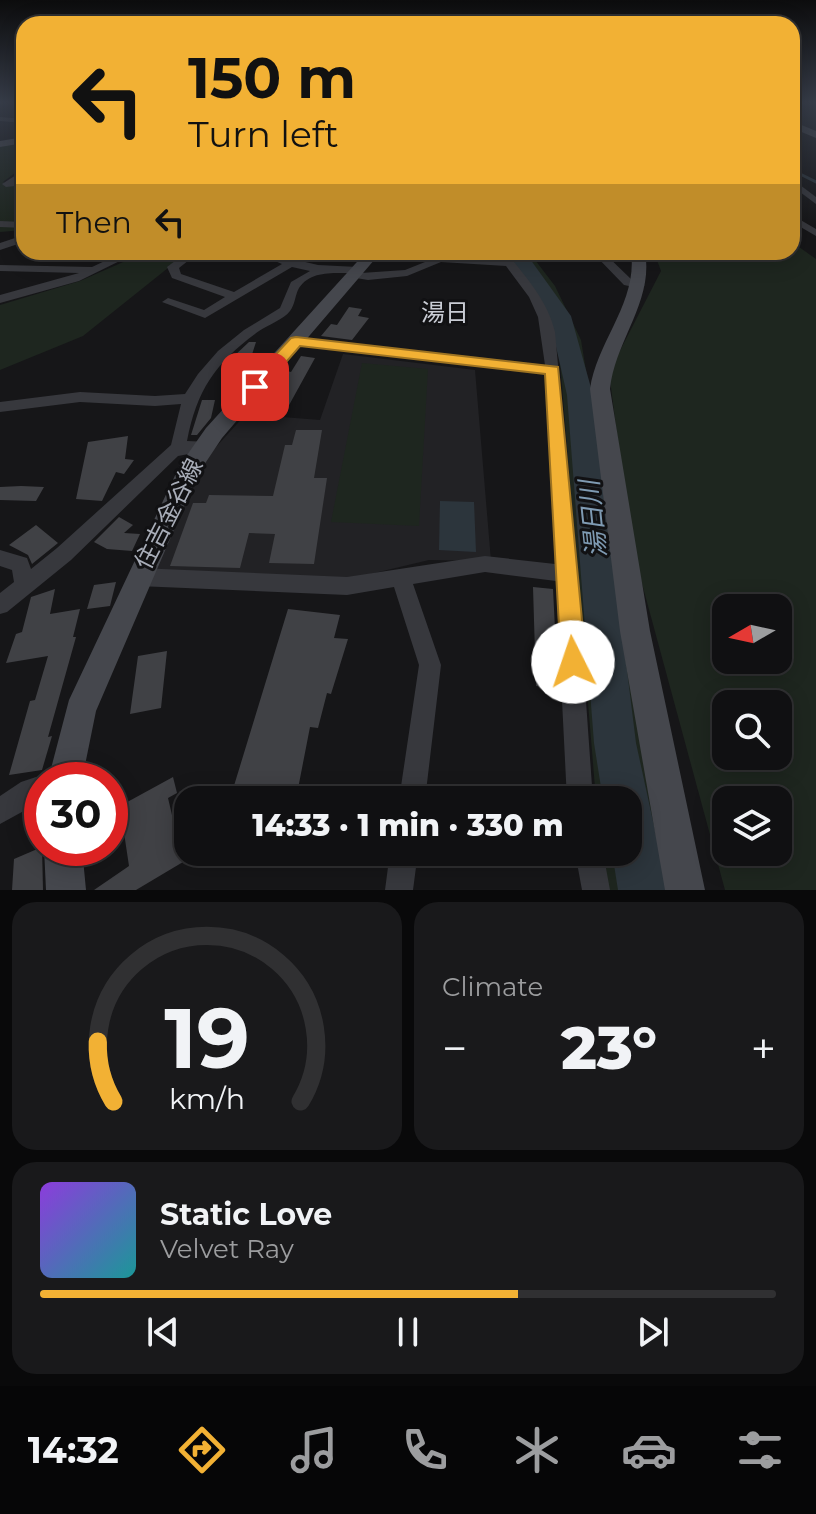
<!DOCTYPE html>
<html lang="en">
<head>
<meta charset="utf-8">
<style>
	body { margin:0; font-family:Montserrat,"Noto Sans JP",sans-serif; background:#19191b; color:#f1f3f6; height:100vh; display:flex; flex-direction:column; font-size:30px; white-space:nowrap }
	* { box-sizing:border-box; margin:0 }
	p { font-size:26px; color:#9c9d9f }
	.icon { flex:none; width:44px; height:44px; fill:none; stroke:currentColor; stroke-width:2; stroke-linecap:round; stroke-linejoin:round }
	.map { position:relative; height:890px; overflow:hidden }
	.details { display:flex; flex-direction:column; gap:12px; padding:12px; background:#09090a; flex:1 }
	.details>* { flex:none }
	.hud { position:absolute; left:16px; top:16px; width:784px; height:244px; border-radius:24px; box-shadow:0 4px 20px #0003,0 0 0 2px #303032; background:#f2b134; color:#111; overflow:hidden }
	.needle { width:52px; rotate:261deg }
	.buttons { position:absolute; left:712px; top:594px; display:grid; gap:16px }
	.buttons a { display:grid; place-items:center; width:80px; height:80px; border-radius:16px; background:#101012; box-shadow:0 4px 20px #0003,0 0 0 2px #303032; font-size:40px }
	.speed { position:absolute; left:24px; top:762px; display:flex; gap:16px; font-size:40px; font-weight:700; text-align:center }
	.speed>* { display:grid; place-content:center; width:104px; height:104px; border-radius:50%; background:#101012; box-shadow:0 4px 20px #0003,0 0 0 2px #303032; line-height:1 }
	.speed .limit { border:12px solid #d22; background:#fff; color:#111 }
	.pin { position:absolute; display:grid; place-items:center; width:68px; height:68px; color:#fff; margin:-34px; border-radius:16px; box-shadow:0 4px 12px #0006 }
	.me { position:absolute; width:88px; margin:-44px; rotate:356deg; stroke-linejoin:round; filter:drop-shadow(0 0 6px #0008) }
	.turn { display:flex; align-items:center; gap:28px; height:168px; padding:0 40px; font-size:36px }
	.turn .icon { width:104px; height:104px; stroke-width:2.5 }
	.turn b { display:block; font-size:56px; line-height:68px }
	.then { display:flex; align-items:center; height:76px; padding:0 40px; background:#0003; gap:16px; font-size:30px }
	.big { font-size:60px; font-weight:800; line-height:1.1 }
	.details .card { flex:1; display:flex; flex-direction:column; justify-content:center; gap:12px; min-width:0; padding:0 28px; border-radius:24px; background:#19191b }
	.details .dial { align-items:center; gap:0 }
	.dial svg { height:208px; overflow:visible; fill:none; stroke:#303032; stroke-width:7; stroke-linecap:round; text-anchor:middle }
	.dial text { fill:#f1f3f6; stroke:none }
	.song { display:flex; align-items:center; gap:24px }
	.cover { width:96px; height:96px; border-radius:12px; background:linear-gradient(135deg,hsl(270 70% 55%),hsl(180 70% 35%)) }
	.played { height:8px; border-radius:4px; background:linear-gradient(90deg,#f2b134 65%,#303032 65%) }
	.keys { display:flex; justify-content:space-around; direction:ltr }
	.heat { display:flex; justify-content:space-between; align-items:center; font-size:44px; direction:ltr }
	.details .tiles { flex:1; display:grid; gap:12px; grid-template-columns:1fr 1fr }
	.card:last-child { grid-column:span 2 }
	.trip { position:absolute; left:174px; top:786px; width:468px; height:80px; border-radius:24px; background:#101012; box-shadow:0 4px 20px #0003,0 0 0 2px #303032; font-weight:800; line-height:80px; text-align:center }
	.tabs { display:flex; height:128px; justify-content:space-around; align-items:center; background:#060607; color:#9c9d9f }
	.tabs .icon { width:56px; height:56px }
	.tabs .active { color:#f2b134 }
	.tabs b { font-size:36px; color:#f1f3f6 }
	.map>svg:first-child { display:block }
	.built { fill:#222225 }
	.green { fill:#1e261f; fill-rule:evenodd }
	.water { fill:#2c353c }
	.lines { fill:none; stroke-linecap:round; stroke-linejoin:round }
	.stream { stroke:#2c353c; stroke-width:3 }
	.river { fill:#2c353c; fill-rule:evenodd }
	.building { fill:#404145 }
	.street { fill:#37383d; fill-rule:evenodd }
	.secondary { fill:#45474d; fill-rule:evenodd }
	.route { fill:#f2b134; stroke:#9d7322; stroke-width:2 }
	.labels { text-anchor:middle; stroke-width:6; stroke-linejoin:round; paint-order:stroke }
	.far-quarter-label { font-size:24px; fill:#c9ccd4; stroke:#111113 }
	.street-label { font-size:24px; fill:#a8adb8; stroke:#111113 }
	.water-label { font-size:26px; font-style:italic; fill:#7f9bb3; stroke:#111113 }
</style>
</head>
<body>
<div class="map">
<svg width="816" height="890" viewBox="0 0 816 890">
	<rect width="100%" height="100%" fill="#161618"/>
	<path class="built" d="M343,354l132,16 16,191 -62,-1 -84,20 -195,-9 47,-103 49,-54 74,6z"/>
	<path class="green" d="M24,140v26l-21,16 7,4 14,-2v46l-24,2v-85z
		M792,242l24,17v631h-91l-94,-347 -22,-171 52,-101 -7,-19h138zM726,608h52v52h-52zM726,704h52v52h-52zM726,800h52v52h-52z
		M146,252h42l-105,84 -83,34v-65l80,-24z
		M504,252h25l26,34 26,54 15,92 15,134 67,324h-71l-6,-38h27v-52h-32l-37,-451 -11,-41z
		M362,363l66,6 -9,157 -88,-4z"/>
	<path class="water" d="M440,501l34,1 2,50 -37,-2z"/>
	<g class="lines">
		<path class="stream" d="M792,170l24,12"/>
		<path class="river" d="M507,252h18l46,64 22,79 43,348 32,147h-50l-6,-38h16v-52h-25l-9,-57 -27,-348 -18,-79z"/>
	</g>
	<path class="building" d="M349,307l13,2 -4,7 11,2 -17,22 -31,-4 10,-12 6,1z
		M249,342h7l-9,28 -17,1 3,-14z
		M301,356l14,2 -27,49 -25,-4 21,-33 7,2z
		M202,400h13l-4,18 -14,17h-6z
		M296,430h26l-8,48h13l-13,86 -45,-1 6,-29 -26,-1 -9,35 -70,-2 23,-63h13l3,-8 64,1 12,-51h7z
		M128,436l-3,23 9,1 -10,14 -8,-2 -14,29 -26,-2 12,-57z
		M0,487l21,-1 23,1 -8,14 -36,-1z
		M119,517l14,8 -9,8 16,1 -8,17 -25,-2 -13,-7z
		M36,525l22,18 -26,21 -4,-9 -19,-10z
		M116,582l-6,24 -23,3 7,-24z
		M533,587l20,2 5,100 -22,-3z
		M55,589l-5,25 30,-5 -7,28h3l-28,100 4,-1 -10,34 -33,5 21,-74 5,-1 13,-44 -42,7 10,-29 6,-2 9,-35z
		M288,609l52,6 -6,23 14,1 -17,55 -4,-1 -9,35 -8,-1 -14,72 -63,-10z
		M167,651l-6,57 -31,6 8,-58z
		M173,777l4,16 -9,5 15,64 -47,28h-42l35,-24 -9,-60z
		M42,847l1,43h-31l2,-31z"/>
	<g class="lines">
		<path class="street" d="M0,117l24,2v4l-24,-2z
			M24,170v7l-5,3 5,-1v6l-18,2 -4,-3z
			M792,179l24,18v7l-24,-18z
			M792,215l24,14v7l-24,-14z
			M0,221l24,1v6l-24,-1z
			M24,235v7l-24,8v-7z
			M124,252h14l-59,29 -79,22v-8l79,-22 -79,-2v-6l92,2z
			M187,252h12l-20,16 2,6 53,18 48,-28 -7,-3 -1,-9h10v5l34,8 40,2 6,3 -3,3 44,-3 35,-14 61,3 -5,-7h10c19,24 42,49 49,80l22,242 16,226h-26l-11,-219 -71,-9 -72,12 28,81 -16,135h-26l20,-135 -25,-78 -47,8 -209,-9 -7,-3 -3,-6 3,-6 7,-3 209,9 138,-21 70,8 -9,-190 -250,-29 -7,-4 7,-4 249,28 -7,-48 -9,-20 -23,-31 -65,-4 -34,14 -39,4 -18,-3v-4c-18,0 -40,-2 -51,15 -4,7 -4,17 -9,23 -6,8 -22,14 -31,20 -43,31 -62,58 -72,110l23,1 2,4 -2,4 -32,6 -107,104 -64,52 -7,2v-21l14,-11 -2,-12 -12,-4v-16l27,8 4,11 26,-21 114,-103 10,-41 -26,2 -75,-4 -80,10v-10l80,-10 75,4 30,-2 13,-20 20,-23 26,-21 36,-22 11,-26 19,-11 -18,-4 -87,51 -43,-16 6,-4 36,12 21,-13 -53,-19 -5,-11z
			M592,252h11l29,28 13,5 -6,3 -15,-3z
			M42,775l9,5h-9v21l-42,23v-28l21,-14z
			M390,852h28l-5,38h-28z
			M575,852h28l7,38h-28z"/>
		<path class="secondary" d="M792,121l24,10v7l-24,-10z
			M24,137v6l-24,4v-6z
			M366,252h15l-159,186 -24,36 -102,237 -14,69h-34l21,-80 111,-235 26,-37z
			M631,252h14c9,49 -30,89 -35,137l40,242 55,259h-40l-45,-259 -30,-242c7,-48 48,-87 41,-137z
			M44,848h38l4,42h-40z"/>
	</g>
	<linearGradient id="sky" x2="0" y2="1"><stop stop-color="#0c0c0d"/><stop offset="0.45" stop-color="#363c48"/><stop offset="1" stop-color="#363c48" stop-opacity="0"/></linearGradient>
	<rect width="816" height="227" fill="url(#sky)"/>
	<path class="route" d="M296,337l262,30 28,295 -4,9 -9,3 -9,-3 -3,-9 -16,-288 -245,-28 -39,45h-12v-8l42,-45z"/>
	<g class="labels">
		<g class="far-quarter-label">
			<text x="445" y="321">湯日</text>
		</g>
		<g class="street-label">
			<text transform="translate(169 514) rotate(-63)" y="8">住吉金谷線</text>
		</g>
		<g class="water-label">
			<text transform="translate(593 519) rotate(-96)" y="9">湯日川</text>
		</g>
	</g>
</svg>
<div class="buttons">
<a><svg class="needle" viewBox="-14 -14 28 28"><path d="M0-13l5 13h-10z" fill="#e53935"/><path d="M0 13l5-13h-10z" fill="#9c9d9f"/></svg></a>
<a><svg class="icon" aria-label="search" viewBox="0 0 24 24"><circle cx="10" cy="10" r="6"/><path d="M15 15l6 6"/></svg></a>
<a><svg class="icon" aria-label="layers" viewBox="0 0 24 24"><path d="M12 4l9 5-9 5-9-5zM3 14l9 5 9-5"/></svg></a>
</div>
<div class="speed"><div class="limit">30</div></div>
<div class="pin" style="left:255px;top:387px;background:#d93025"><svg class="icon" aria-label="arrive" viewBox="0 0 24 24"><path d="M6 21V4h12l-3 4 3 4H6"/></svg></div>
<svg class="me" style="left:573px;top:662px" viewBox="-20 -20 40 40"><circle r="19" fill="#fff"/><path d="M0-13L10 11 0 6-10 11z" fill="#f2b134"/></svg>
<div class="trip">14:33 · 1 min · 330 m</div>
<div class="hud">
<div class="turn"><svg class="icon" aria-label="left" viewBox="0 0 24 24"><path d="M17 20v-9H6M10 6l-5 5 5 5"/></svg><div><b>150 m</b>Turn left</div></div>
<div class="then">Then<svg class="icon" aria-label="left" viewBox="0 0 24 24"><path d="M17 20v-9H6M10 6l-5 5 5 5"/></svg></div>
</div>
</div>
<section class="details">
<div class="tiles">
<div class="card dial"><svg viewBox="0 0 100 80">
<path d="M14 69A42 42 0 1 1 86 69"/>
<path d="M14 69A42 42 0 0 1 8 46" stroke="#f2b134"/>
<text x="50" y="56" font-size="32" font-weight="700">19</text>
<text x="50" y="72" font-size="11">km/h</text>
</svg></div>
<div class="card"><p>Climate</p>
<div class="heat"><a>−</a><b class="big">23°</b><a>+</a></div>
</div>
<div class="card">
<div class="song"><i class="cover"></i><div><b>Static Love</b><p>Velvet Ray</p></div></div>
<div class="played"></div>
<div class="keys"><svg class="icon" aria-label="previous" viewBox="0 0 24 24"><path d="M18 5L8 12l10 7zM5 5v14"/></svg><svg class="icon" aria-label="pause" viewBox="0 0 24 24"><path d="M8 5v14M16 5v14"/></svg><svg class="icon" aria-label="next" viewBox="0 0 24 24"><path d="M6 5l10 7-10 7zM19 5v14"/></svg></div>
</div>
</div>
</section>
<nav class="tabs">
<b>14:32</b>
<svg class="icon active" aria-label="directions" viewBox="0 0 24 24"><path d="M12 3l9 9-9 9-9-9zM9 14v-3h6M13 9l2 2-2 2"/></svg>
<svg class="icon" aria-label="music" viewBox="0 0 24 24"><path d="M9 18V5l10-2v13"/><circle cx="6" cy="18" r="3"/><circle cx="16" cy="16" r="3"/></svg>
<svg class="icon" aria-label="phone" viewBox="0 0 24 24"><path d="M5 4h4l2 5-3 2q2 4 5 5l2-3 5 2v4C11 20 4 13 5 4z"/></svg>
<svg class="icon" aria-label="climate" viewBox="0 0 24 24"><path d="M12 3v18M4 7l16 10M4 17L20 7"/></svg>
<svg class="icon" aria-label="car" viewBox="0 0 24 24"><path d="M5 17H2v-5l4-1 3-4h7l3 4 3 1v5h-3M9 17h6M6 11h13"/><circle cx="7" cy="17" r="2"/><circle cx="17" cy="17" r="2"/></svg>
<svg class="icon" aria-label="filters" viewBox="0 0 24 24"><path d="M4 7h16M4 17h16"/><circle cx="9" cy="7" r="2"/><circle cx="15" cy="17" r="2"/></svg>
</nav>
</body>
</html>
